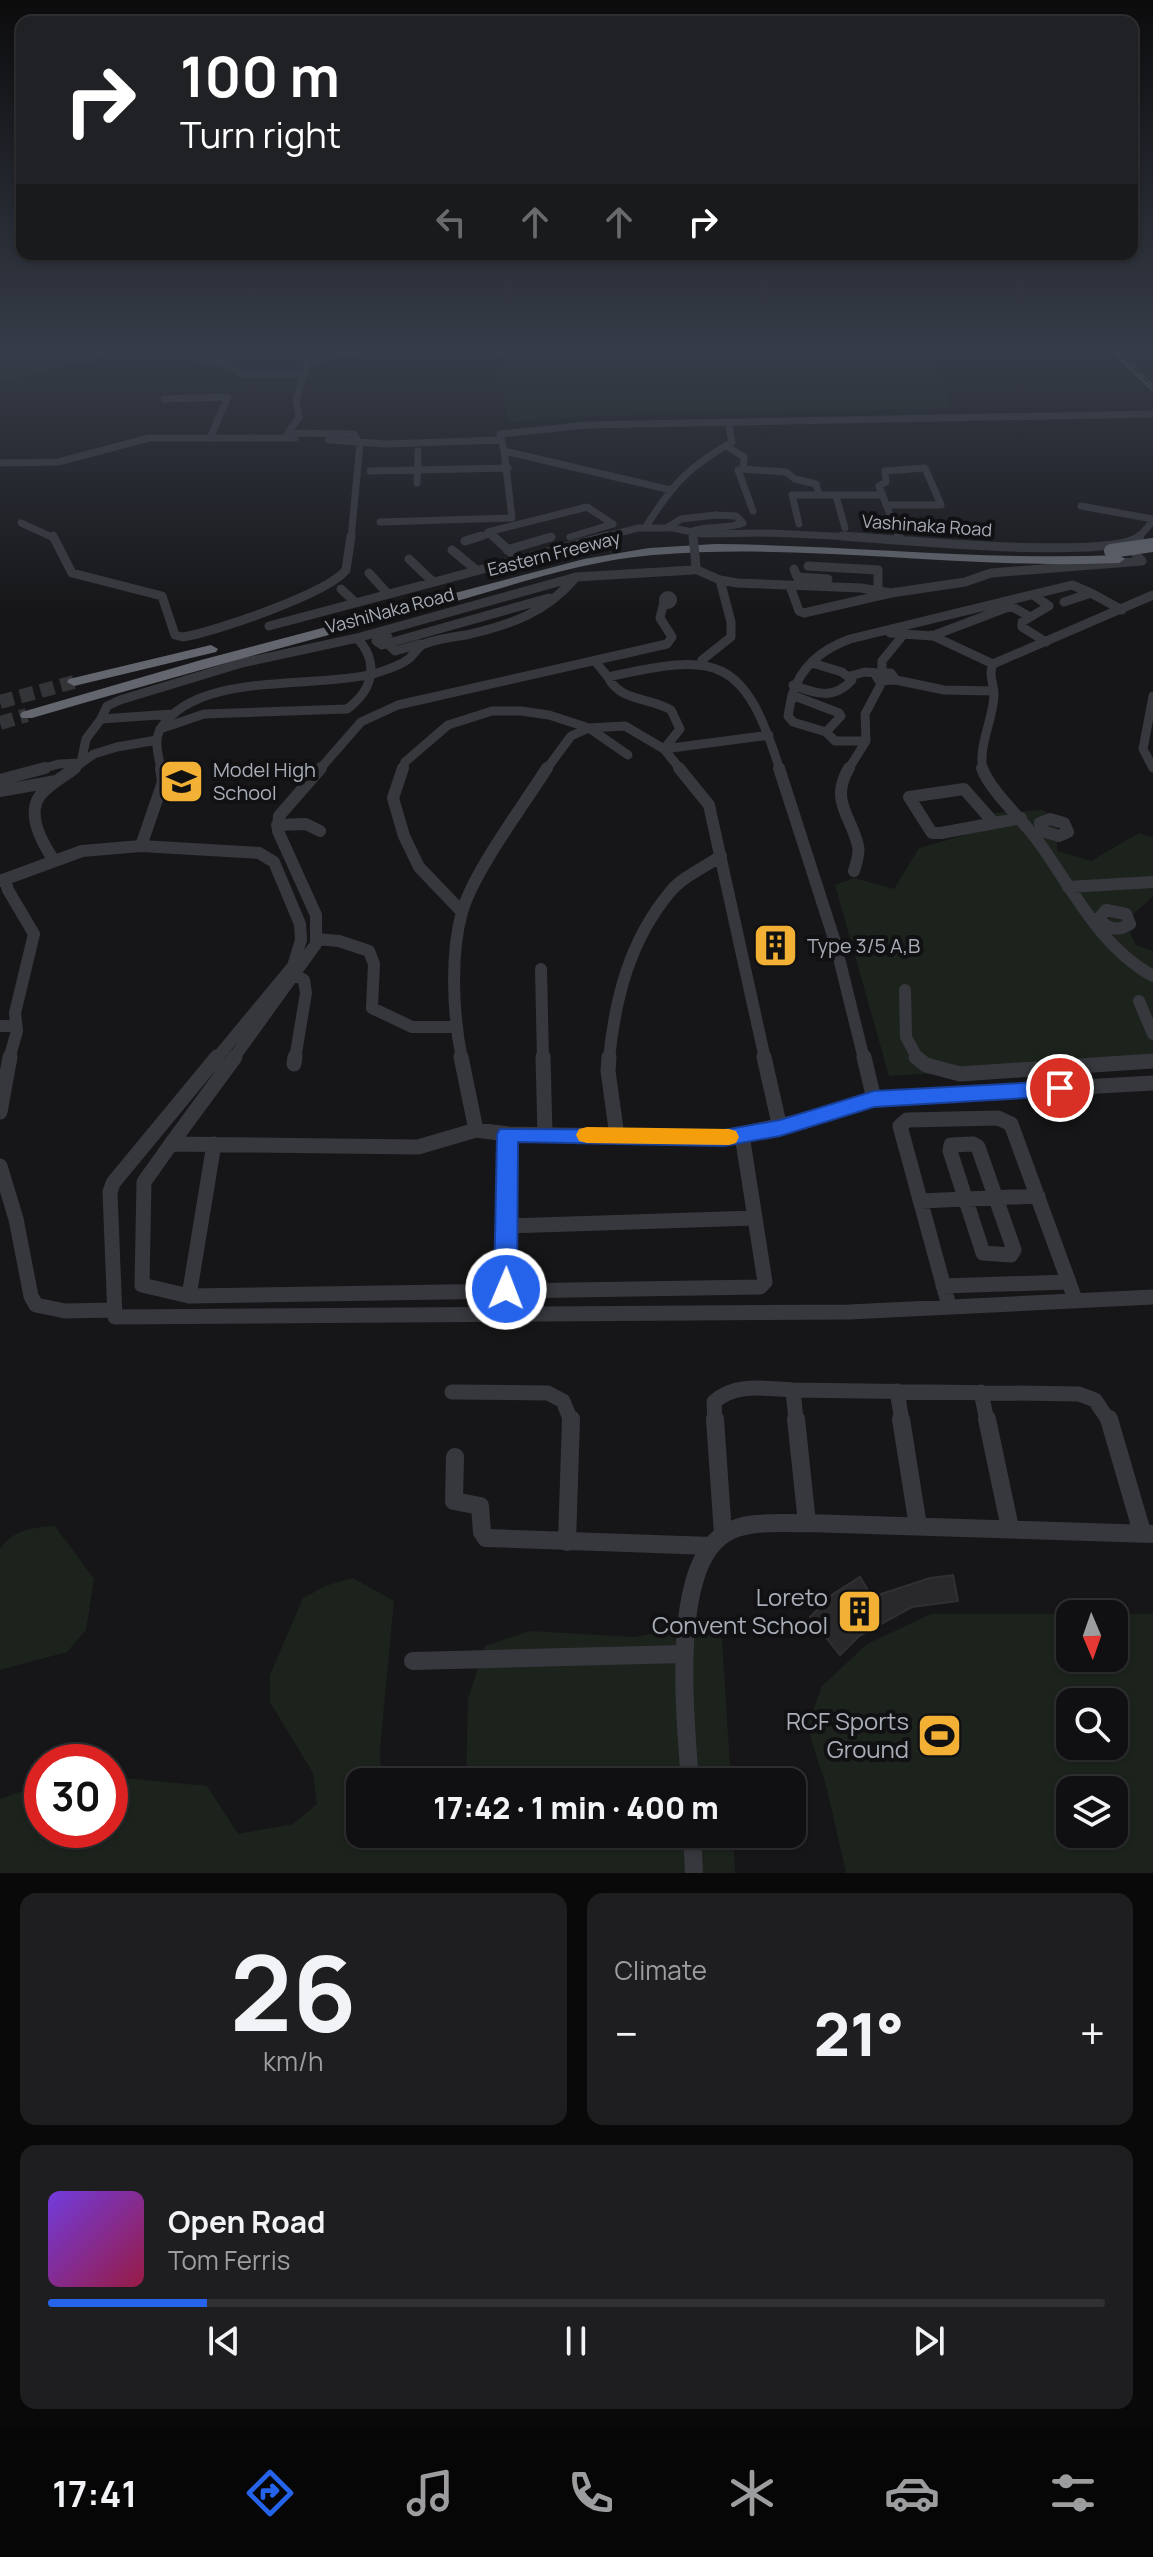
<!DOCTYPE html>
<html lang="en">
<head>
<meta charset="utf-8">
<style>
	body { margin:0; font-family:Manrope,sans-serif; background:#1e1e20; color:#f1f3f6; height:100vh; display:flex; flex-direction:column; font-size:30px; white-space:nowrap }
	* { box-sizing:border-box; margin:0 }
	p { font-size:26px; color:#9c9d9f }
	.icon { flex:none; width:44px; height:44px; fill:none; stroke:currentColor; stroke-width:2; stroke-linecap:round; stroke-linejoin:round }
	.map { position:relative; height:1873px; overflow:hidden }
	.sheet { display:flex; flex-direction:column; gap:20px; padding:20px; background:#09090a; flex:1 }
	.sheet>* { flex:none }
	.banner { position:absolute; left:16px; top:16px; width:1122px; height:244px; border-radius:16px; box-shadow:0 2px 6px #0004,0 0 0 2px #303032; background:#202124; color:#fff; overflow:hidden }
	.needle { width:52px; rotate:178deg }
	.buttons { position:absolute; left:1056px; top:1600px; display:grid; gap:16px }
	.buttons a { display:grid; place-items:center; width:72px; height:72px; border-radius:16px; background:#101012; box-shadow:0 2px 6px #0004,0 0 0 2px #303032; font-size:40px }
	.speed { position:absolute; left:24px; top:1744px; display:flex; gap:16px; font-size:40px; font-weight:700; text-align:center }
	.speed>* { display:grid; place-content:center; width:104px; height:104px; border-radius:50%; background:#101012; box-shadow:0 2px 6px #0004,0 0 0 2px #303032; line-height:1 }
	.speed .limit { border:12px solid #d22; background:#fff; color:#111 }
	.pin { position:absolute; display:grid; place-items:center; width:68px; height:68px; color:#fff; margin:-34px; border:4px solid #fff; border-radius:50%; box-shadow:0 2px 8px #0007 }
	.me { position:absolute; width:88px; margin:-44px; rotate:1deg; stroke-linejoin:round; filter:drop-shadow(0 0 6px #0008) }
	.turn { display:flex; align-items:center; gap:28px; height:168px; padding:0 32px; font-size:36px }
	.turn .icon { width:104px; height:104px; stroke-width:2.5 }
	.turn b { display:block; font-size:56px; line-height:68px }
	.lanes { display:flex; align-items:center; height:76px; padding:0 32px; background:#0003; justify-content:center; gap:40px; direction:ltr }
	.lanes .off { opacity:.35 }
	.big { font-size:60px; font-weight:800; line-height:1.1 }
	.sheet .tile { flex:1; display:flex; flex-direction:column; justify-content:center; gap:12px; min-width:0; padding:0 28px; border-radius:16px; background:#1e1e20 }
	.sheet .dial { align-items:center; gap:0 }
	.dial b { font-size:104px; line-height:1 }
	.song { display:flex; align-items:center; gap:24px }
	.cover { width:96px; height:96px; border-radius:12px; background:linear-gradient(135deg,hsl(260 70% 55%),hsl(340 70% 35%)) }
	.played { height:8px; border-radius:4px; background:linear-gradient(90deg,#2563eb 15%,#303032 15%) }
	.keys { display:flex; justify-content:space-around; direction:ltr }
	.heat { display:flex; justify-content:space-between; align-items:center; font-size:44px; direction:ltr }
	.sheet .tiles { flex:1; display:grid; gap:20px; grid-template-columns:1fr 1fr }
	.tile:last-child { grid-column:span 2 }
	.trip { position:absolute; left:346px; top:1768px; width:460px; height:80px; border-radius:16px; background:#101012; box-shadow:0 2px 6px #0004,0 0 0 2px #303032; font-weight:800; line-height:80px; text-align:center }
	.menu { display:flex; height:128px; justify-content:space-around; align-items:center; background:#060607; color:#9c9d9f }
	.menu .icon { width:56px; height:56px }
	.menu .active { color:#2563eb }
	.menu b { font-size:36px; color:#f1f3f6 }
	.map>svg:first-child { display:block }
	.green { fill:#1c231d; fill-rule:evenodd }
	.building { fill:#29292c; stroke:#303034; stroke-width:2 }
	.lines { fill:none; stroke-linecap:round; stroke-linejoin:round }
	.highway-tunnel { stroke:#333438; stroke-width:14; stroke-dasharray:14 7; stroke-linecap:butt }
	.minor-far4 { stroke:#37383d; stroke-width:7 }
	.minor-far3 { stroke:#37383d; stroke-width:9 }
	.minor-far2 { stroke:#37383d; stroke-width:12 }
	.minor-far1 { stroke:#37383d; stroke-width:15 }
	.minor { stroke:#37383d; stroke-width:18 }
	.major { fill:#53555c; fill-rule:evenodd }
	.highway { fill:#63666e; fill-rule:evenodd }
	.rail-casing { stroke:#4a4c52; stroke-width:4 }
	.rail { stroke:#111113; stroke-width:2; stroke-dasharray:6; stroke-linecap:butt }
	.minor-bridge-far1 { stroke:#37383d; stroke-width:7 }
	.minor-bridge { stroke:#37383d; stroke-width:9 }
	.highway-bridge { stroke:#63666e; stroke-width:14 }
	.route { fill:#2563eb; stroke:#184099; stroke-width:2 }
	.slow { fill:#f59e0b }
	.labels { text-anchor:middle; stroke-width:8; stroke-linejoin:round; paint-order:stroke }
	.far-street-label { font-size:18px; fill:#a8adb8; stroke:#111113 }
	.poi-label { font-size:20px; fill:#a8adb8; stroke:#111113; text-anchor:start }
	.near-poi-label { font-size:24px; fill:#a8adb8; stroke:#111113; text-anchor:end }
</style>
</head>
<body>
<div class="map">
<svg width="1153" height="1873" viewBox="0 0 1153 1873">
	<rect width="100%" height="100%" fill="#161618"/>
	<path class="green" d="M0,352h108l-9,7 -99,23z
		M497,352h435l7,26 13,30 -385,9 -59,5z
		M1042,810l15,9v32l34,10 48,-28 14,5v58l-28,26 11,23 17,6v109l-264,16 -54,-191 19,-7 40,11 25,-41 57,-16 18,-19z
		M55,1526l39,53 -8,51 -19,22 -67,18v-121c12,-19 34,-22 55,-23z
		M353,1578l41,23 -14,147 1,34h-21v52h373l2,39h-735v-74l42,-15v46h68v-68h-9l10,-4 12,20 84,8 31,48 55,-10 24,-20 -4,-31 -43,-71v-27l33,-77 25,-13z
		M931,1614h139v44h44v-44h39v259h-307l-19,-84 -20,-63 15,-40 45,-42zM1114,1702v44h-44v-44zM1114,1790v44h-44v-44z
		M705,1624l17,15 9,143h-265l2,-83 17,-53 45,-15 104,6z"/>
	<path class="building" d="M200,766l-7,29h-25l4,-14 -2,-14z
		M779,934l16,14 -23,11 -16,-14z
		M953,1575l5,26 -46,6 -53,29 -19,19 -30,-38 23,-23 27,-17 12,20 58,-19z"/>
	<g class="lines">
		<path class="highway-tunnel" d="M0,702l74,-20
			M0,723l27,-8"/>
		<path class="minor-far4" d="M198,352l-1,6 33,7 13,9h61
			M164,399l64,-2 -18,41
			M329,440l57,4 115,-4
			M726,446l18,11 -1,12 43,3 9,7 21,5 3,11
			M0,463l58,-1 91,-24h146
			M743,469l-5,1 15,41
			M370,471l138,-3
			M417,483l1,-32
			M671,490l-167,-39 -4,-17 87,-9 566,-11
			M836,496l9,32
			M886,505h55l-16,-37 -40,3 1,11 -7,4 20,52
			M1081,506l72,13
			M716,515l-35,4 -13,8 34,7 69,-1 103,5
			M380,522l132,-4 -8,-67
			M21,523l33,15
			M799,524l-7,-29h90
			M645,528c27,-43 43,-61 87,-86l-4,-20
			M570,537l43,-13
			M351,538l9,-94 -6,-10 -66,-1 11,-16 -3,-17 12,-40 44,-8
			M474,538l15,-4
			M495,538l-7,-6 99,-25 26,17
			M547,538l4,-1
			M599,538l39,-10h30
			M1138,538l15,-17"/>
		<path class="minor-far3" d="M53,536l19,37 90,23 13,39 8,2c32,-5 145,-44 163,-67l5,-34
			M493,536l25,23
			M842,536c46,3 272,25 298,0
			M899,536l1,4
			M465,541l16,-5
			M452,550l23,19
			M507,550l44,-13
			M409,559l23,22
			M808,566l70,4v19
			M695,569l25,11 17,3 124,5 30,5 74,-11 26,-9 151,-12 -15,-16
			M794,569l3,8 31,2
			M369,573l18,20
			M790,586l9,25 5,2 87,-20
			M341,589l13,12
			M663.5 600a4.5 4.5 0 1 1 9 0a4.5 4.5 0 1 1-9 0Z
			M1036,597l13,9 -27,16v5l24,15
			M1064,602l27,-9 31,17
			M269,626l338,-90
			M890,633l42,3 79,-30 19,11
			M931,635l62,29
			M388,637l-12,4 6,4 167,-47
			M388,644l7,7 25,-7
			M702,660l29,-23v-15l-11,-42
			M595,661l13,16c110,-25 136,-21 172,93
			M882,672v-11l22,-27
			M879,673h12l5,7 -17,1 -3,-5z
			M850,676l15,-4 14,1
			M608,677c12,25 42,20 63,33l9,19 -16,20
			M896,680l48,10 50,1
			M793,685c23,9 41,15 59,-5l-10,-8 -30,-9
			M792,695l47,18 2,3 -15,16 -33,-10 -5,-6z
			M792,695c9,-29 30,-46 58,-56l222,-54 19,8
			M1153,696l-10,53 10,19
			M101,719l6,-13 13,-6 122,-37 115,-25 219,-61 117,-7 3,-4
			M160,729l44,-15 143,-5c26,-19 33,-46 10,-71
			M826,732l9,9h31
			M664,749l105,-14
			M37,770l22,-6 22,-1 13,-9 23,-7 40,-7
			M73,770l8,-7 5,-24 15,-20 72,-5
			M161,770c-2,-13 -8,-30 0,-42 37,-57 153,-39 212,-54 10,-3 26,-8 34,-14 7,-4 9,-12 17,-16 13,-5 28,-7 42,-9 44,-10 80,-22 110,-58
			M319,770l42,-48 37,-17 269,-61 5,-7 -12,-19 4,-16
			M402,770l3,-8 43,-37 44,-14h29l28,4 40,13 36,-2 39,23 17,21
			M546,770l25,-34 18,-8 39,27
			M848,770l18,-29 -1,-27 17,-32
			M983,770c-5,-26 10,-49 11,-75 0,-13 -6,-19 -1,-31l160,-69"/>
		<path class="minor-far2" d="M403,768l-10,30 11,38 15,31 43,45
			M679,768l30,37 56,254
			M779,768l56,174 29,117
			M849,768c-20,33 3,49 9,78 2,7 -2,18 -4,25
			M982,768c8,23 41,52 56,73 34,47 62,106 115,135
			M0,780l45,-12
			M0,791l56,-10
			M1050,819l14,4 4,9 -9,4 -17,-5 -2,-8z
			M994,823l-30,-34 -55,8 23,36h9l80,-15
			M277,825l29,-1 14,7
			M141,846l22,-64 -2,-14
			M53,859c-10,-15 -26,-43 -14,-62 7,-11 26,-21 36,-29
			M5,879l3,11 26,44 -19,79 2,18 -8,28
			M0,881l82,-30 59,-5 118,7 15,9 26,62 1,16 -8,26 -77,93
			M1068,887l85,-5
			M1106,910l20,4 4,10c-12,8 -23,5 -31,-6z
			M316,939l23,2 30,10 5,13 -2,44 40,19h43
			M541,969l2,90
			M905,990l1,47 12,22
			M1139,1001l14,33
			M0,1026h16
			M233,1059l83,-115v-29l-38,-84 1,-15 42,-48
			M295,1059l11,-66 -2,-13 -7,-4
			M462,1059c-9,-43 -12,-104 0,-147 12,-41 61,-106 85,-144
			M609,1059c6,-61 21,-119 61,-167 12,-15 35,-25 51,-36"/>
		<path class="minor-far1" d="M217,1057l-104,126 -3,9 5,125 734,-5 304,-15
			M461,1057l15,73
			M543,1057l2,77
			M609,1057l-1,14 9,65
			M764,1057l16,71
			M916,1057l10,8 34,9 193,-13
			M294,1064l1,-7
			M874,1099l279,-16
			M0,1112l10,-55
			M742,1135l23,147 -5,5 -571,9 -47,-11 2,-103 27,-38 247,3 58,-17 32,4 216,4 76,-17 74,-22 -10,-42
			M171,1144l64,-87
			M973,1144l5,3 36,103 -3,5 -28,-2 -33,-102 1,-6z
			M0,1166l16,53 15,77 5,9 29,6 49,-1
			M920,1201l118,-5
			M507,1226l248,-8
			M943,1286l126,-4
			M506,1289l2,-155
			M189,1296l25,-152
			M949,1306l-49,-180 7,-6 91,-2 13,6 64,175
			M897,1391l5,30
			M452,1392l96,1 15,8 8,20
			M981,1392l6,29
			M715,1421l-1,-19c21,-20 52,-13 79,-12
			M796,1421l-3,-31 286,4 16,6 14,21"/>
		<path class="minor" d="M715,1419l8,115
			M796,1419l11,104
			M901,1419l17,107
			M987,1419l23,109
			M1109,1419l33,113
			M455,1457l-1,44 26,5 2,26 4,6 224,8
			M567,1542l4,-123
			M413,1661l270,-7
			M690,1782c-4,-58 -21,-211 33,-247 22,-16 58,-11 84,-12l346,11
			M692,1834l2,39"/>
		<path class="major" d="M1111,352h9l33,32v8z"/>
		<path class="highway" d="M715,544c135,1 269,17 404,11l6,4 -6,4c-157,7 -311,-21 -466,-8 -74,6 -147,33 -218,52 -135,35 -269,72 -403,111h-10l-2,-3 2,-3 179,-52 383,-101 65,-11z
			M211,645l7,4 -2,3 -142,34 -7,-4 2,-3z"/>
		<defs>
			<path id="rail" d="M1118,352l35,35"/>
		</defs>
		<use href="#rail" class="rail-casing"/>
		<use href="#rail" class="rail"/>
		<path class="minor-bridge-far1" d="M693,538l-1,-7c17,-6 34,-1 51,-8l-7,-7 -20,-1"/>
		<path class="minor-bridge" d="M693,536l3,30"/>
		<path class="highway-bridge" d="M1111,551l42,-6"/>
	</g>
	<linearGradient id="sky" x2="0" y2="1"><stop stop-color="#0c0c0d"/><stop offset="0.57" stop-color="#363c48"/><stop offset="1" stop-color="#363c48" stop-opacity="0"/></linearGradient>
	<rect width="1153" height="614" fill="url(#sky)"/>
	<path class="route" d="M1060,1081l7,2 3,5 -3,6 -7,2 -186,11 -94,29 -56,10 -206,-4 -1,147 -3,7 -8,3 -9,-3 -3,-7 3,-155 3,-5 224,1 56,-10 94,-29z"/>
	<path class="slow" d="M587,1127l142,2 7,2 3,6 -3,6 -7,2 -142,-2 -8,-2 -3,-6 3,-6z"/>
	<defs>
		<symbol id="school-square" viewBox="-11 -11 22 22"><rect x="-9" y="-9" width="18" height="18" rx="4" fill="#f2b134" stroke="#111113"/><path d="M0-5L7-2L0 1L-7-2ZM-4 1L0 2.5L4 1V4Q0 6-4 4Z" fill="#111"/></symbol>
		<symbol id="building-square" viewBox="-11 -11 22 22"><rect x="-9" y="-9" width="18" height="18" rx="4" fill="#f2b134" stroke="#111113"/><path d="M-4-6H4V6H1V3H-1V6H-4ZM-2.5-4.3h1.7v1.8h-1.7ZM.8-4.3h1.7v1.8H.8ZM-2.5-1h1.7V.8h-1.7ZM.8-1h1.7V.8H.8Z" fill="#111"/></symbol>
		<symbol id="stadium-square" viewBox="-11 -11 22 22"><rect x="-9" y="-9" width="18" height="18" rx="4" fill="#f2b134" stroke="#111113"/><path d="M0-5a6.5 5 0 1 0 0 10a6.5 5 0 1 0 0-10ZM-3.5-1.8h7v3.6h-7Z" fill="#111"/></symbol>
	</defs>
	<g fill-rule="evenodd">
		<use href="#school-square" x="156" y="756" width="51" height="51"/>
		<use href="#building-square" x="750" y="920" width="51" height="51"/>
		<use href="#building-square" x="834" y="1586" width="51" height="51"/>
		<use href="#stadium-square" x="914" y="1710" width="51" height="51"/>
	</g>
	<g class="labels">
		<g class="far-street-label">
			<text transform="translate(927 526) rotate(4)" y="6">Vashinaka Road</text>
			<text transform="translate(554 554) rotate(-14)" y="6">Eastern Freeway</text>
			<text transform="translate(390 611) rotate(-15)" y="6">VashiNaka Road</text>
		</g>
		<g class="poi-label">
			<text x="213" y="777">Model High<tspan x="213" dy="23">School</tspan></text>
			<text x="807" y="953">Type 3/5 A,B</text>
		</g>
		<g class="near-poi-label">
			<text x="828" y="1606">Loreto<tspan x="828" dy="28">Convent School</tspan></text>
			<text x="909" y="1730">RCF Sports<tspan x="909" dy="28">Ground</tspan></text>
		</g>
	</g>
</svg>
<div class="buttons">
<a><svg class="needle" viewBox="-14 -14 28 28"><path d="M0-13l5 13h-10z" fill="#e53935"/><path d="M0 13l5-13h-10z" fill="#9c9d9f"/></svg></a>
<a><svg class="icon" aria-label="search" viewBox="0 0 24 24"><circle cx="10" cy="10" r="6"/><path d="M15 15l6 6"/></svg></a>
<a><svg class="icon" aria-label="layers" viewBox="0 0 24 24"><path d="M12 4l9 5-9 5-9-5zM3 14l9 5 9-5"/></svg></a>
</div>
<div class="speed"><div class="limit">30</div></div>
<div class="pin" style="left:1060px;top:1088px;background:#d93025"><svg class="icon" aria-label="arrive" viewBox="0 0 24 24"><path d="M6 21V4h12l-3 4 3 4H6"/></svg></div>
<svg class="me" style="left:506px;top:1289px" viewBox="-20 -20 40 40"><circle r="17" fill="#2563eb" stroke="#fff" stroke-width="3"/><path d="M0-11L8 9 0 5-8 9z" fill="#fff"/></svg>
<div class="trip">17:42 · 1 min · 400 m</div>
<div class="banner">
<div class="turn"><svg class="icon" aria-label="right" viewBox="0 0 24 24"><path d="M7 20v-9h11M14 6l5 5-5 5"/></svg><div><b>100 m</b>Turn right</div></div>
<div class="lanes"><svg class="icon off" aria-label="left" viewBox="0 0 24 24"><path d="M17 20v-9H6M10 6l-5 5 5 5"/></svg><svg class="icon off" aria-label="ahead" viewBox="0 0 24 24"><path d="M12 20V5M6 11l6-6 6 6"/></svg><svg class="icon off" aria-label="ahead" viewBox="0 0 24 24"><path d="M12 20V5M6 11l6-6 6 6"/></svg><svg class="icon" aria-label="right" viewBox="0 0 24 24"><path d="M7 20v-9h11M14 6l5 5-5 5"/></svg></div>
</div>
</div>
<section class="sheet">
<div class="tiles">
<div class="tile dial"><b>26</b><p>km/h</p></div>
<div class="tile"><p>Climate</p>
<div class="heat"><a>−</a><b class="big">21°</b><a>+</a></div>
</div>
<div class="tile">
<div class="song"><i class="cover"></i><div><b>Open Road</b><p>Tom Ferris</p></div></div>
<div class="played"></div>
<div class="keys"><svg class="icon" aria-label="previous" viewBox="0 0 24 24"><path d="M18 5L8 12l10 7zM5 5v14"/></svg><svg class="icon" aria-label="pause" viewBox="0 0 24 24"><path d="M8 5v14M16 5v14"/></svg><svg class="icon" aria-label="next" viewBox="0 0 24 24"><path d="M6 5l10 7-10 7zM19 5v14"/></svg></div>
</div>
</div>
</section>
<nav class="menu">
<b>17:41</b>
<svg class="icon active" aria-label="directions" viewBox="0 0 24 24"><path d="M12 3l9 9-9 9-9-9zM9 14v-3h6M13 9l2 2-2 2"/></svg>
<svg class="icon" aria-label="music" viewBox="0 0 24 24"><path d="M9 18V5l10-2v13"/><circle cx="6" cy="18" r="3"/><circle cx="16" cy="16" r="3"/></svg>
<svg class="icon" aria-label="phone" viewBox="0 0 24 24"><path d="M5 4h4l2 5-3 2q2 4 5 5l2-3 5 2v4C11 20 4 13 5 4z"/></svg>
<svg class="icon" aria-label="climate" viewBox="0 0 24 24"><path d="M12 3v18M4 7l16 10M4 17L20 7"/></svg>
<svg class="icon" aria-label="car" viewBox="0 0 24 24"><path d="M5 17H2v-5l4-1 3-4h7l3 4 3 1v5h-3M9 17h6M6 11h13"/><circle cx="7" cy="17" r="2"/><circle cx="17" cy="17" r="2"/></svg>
<svg class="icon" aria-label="filters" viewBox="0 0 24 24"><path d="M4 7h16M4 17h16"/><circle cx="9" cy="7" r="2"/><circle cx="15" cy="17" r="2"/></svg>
</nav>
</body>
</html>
